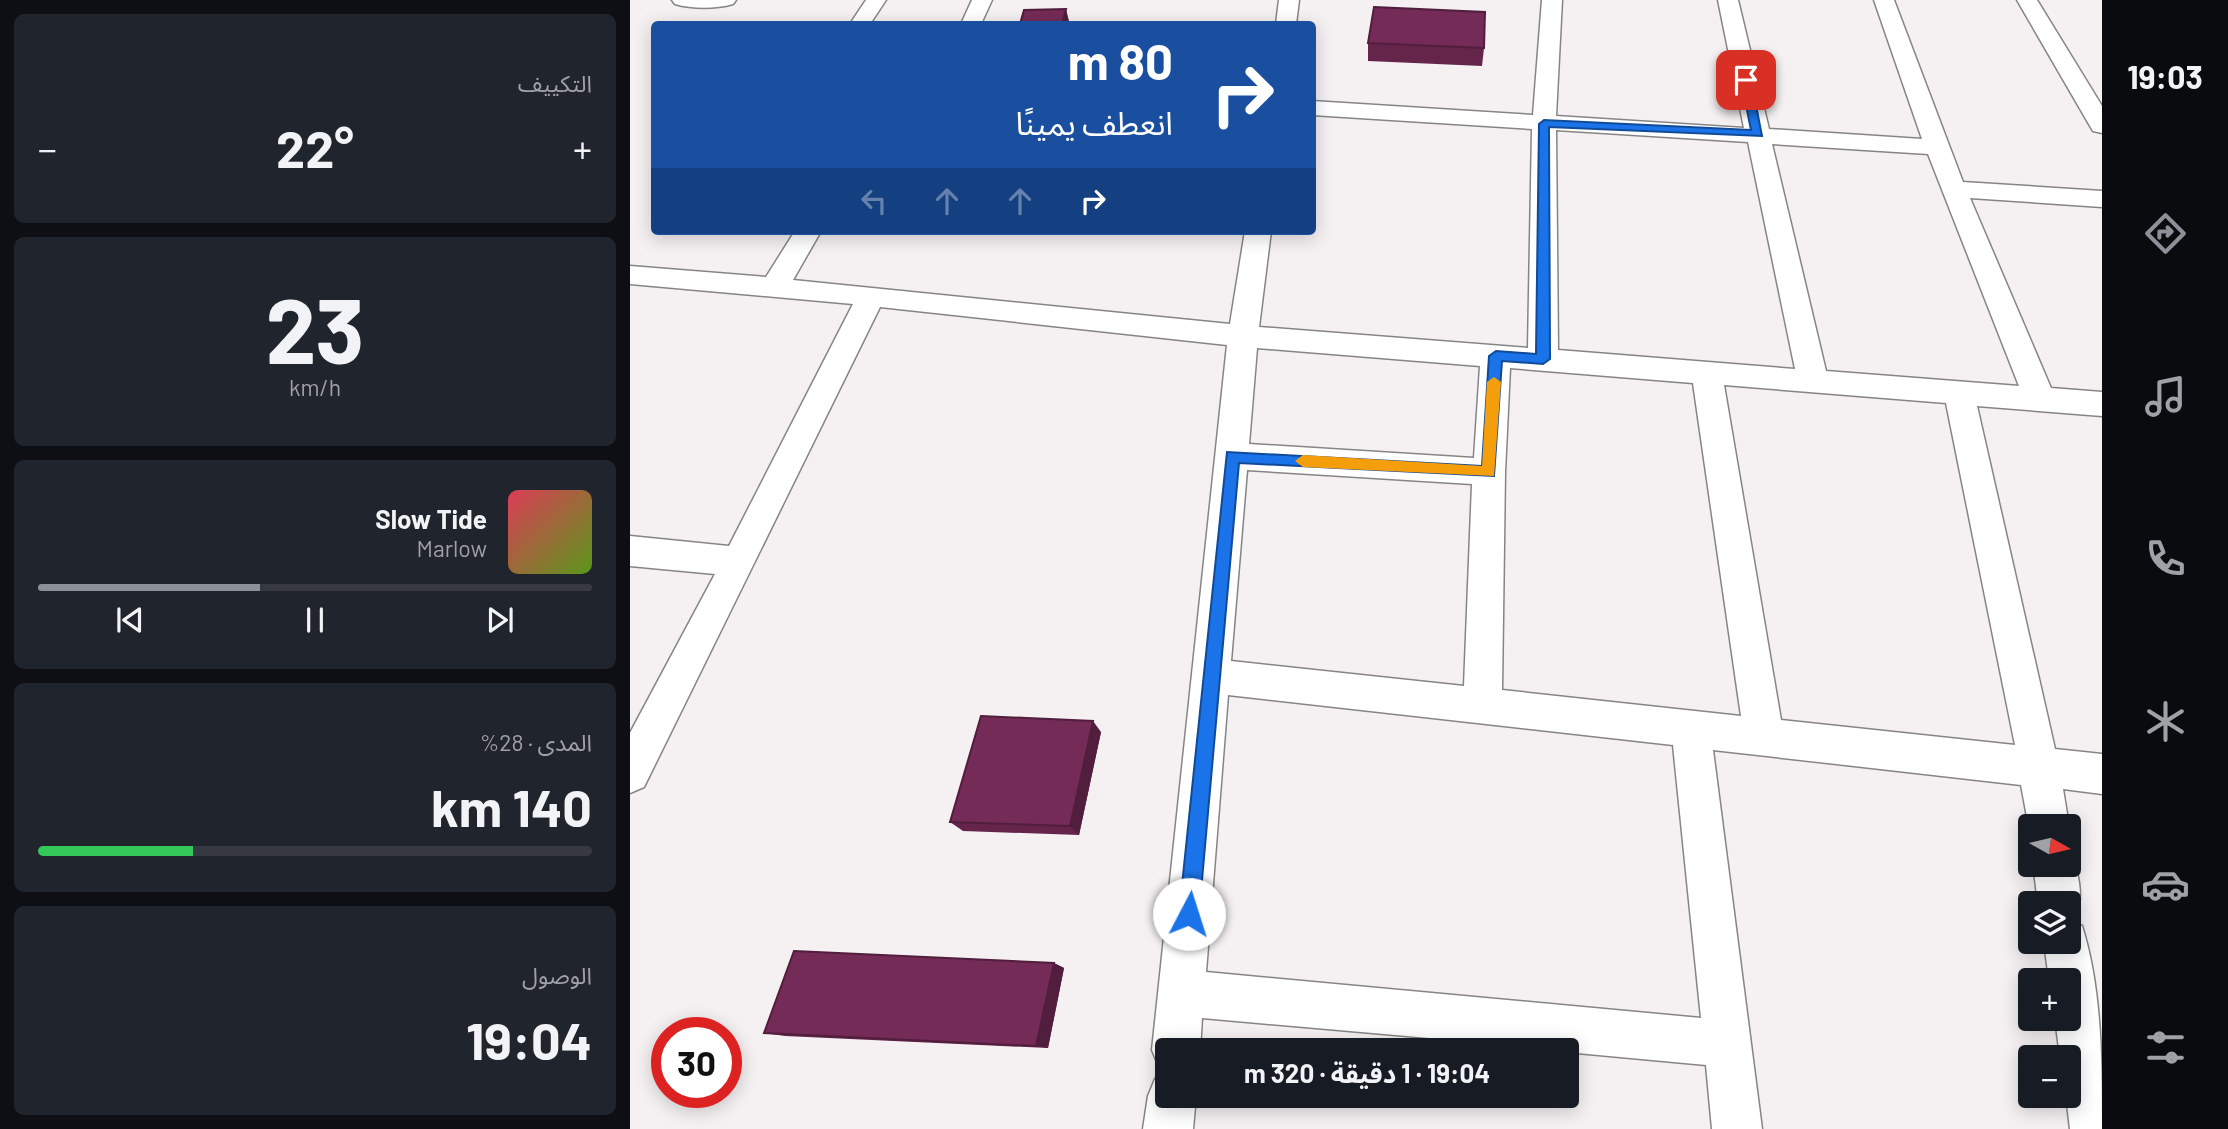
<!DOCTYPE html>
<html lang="ar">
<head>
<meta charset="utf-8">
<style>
	body { margin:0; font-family:Barlow,"Noto Sans Arabic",sans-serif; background:#20242c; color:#f1f3f6; direction:rtl; height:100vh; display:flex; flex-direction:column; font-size:26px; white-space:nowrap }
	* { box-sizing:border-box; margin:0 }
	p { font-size:23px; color:#9ea1a6 }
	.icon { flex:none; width:38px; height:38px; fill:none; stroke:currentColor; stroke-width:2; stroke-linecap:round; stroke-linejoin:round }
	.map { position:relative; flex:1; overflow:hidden; direction:ltr }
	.sheet { display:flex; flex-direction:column; gap:14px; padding:14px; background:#0d0f14; width:630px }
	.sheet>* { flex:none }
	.guide { position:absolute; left:21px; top:21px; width:665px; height:214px; border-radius:7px; box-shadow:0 4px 18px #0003; direction:rtl; background:#1a4fa0; color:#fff; overflow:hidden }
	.needle { width:46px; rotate:98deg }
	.controls { position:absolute; left:1388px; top:814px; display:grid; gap:14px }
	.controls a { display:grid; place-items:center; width:63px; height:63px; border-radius:7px; background:#171b24; box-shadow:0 4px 18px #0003; font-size:35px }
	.speed { position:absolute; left:21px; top:1017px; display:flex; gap:14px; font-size:35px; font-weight:700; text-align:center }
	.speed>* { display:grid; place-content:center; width:91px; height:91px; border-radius:50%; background:#171b24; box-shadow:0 4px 18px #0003; line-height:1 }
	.speed .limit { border:10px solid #d22; background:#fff; color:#111 }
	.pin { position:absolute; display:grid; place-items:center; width:60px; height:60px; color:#fff; margin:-30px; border-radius:14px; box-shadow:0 4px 10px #0006 }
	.me { position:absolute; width:77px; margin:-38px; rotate:5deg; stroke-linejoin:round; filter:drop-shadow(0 0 5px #0008) }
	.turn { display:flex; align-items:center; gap:24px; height:147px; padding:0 28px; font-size:32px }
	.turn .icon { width:91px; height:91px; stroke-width:2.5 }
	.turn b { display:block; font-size:49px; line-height:60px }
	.lanes { display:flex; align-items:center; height:66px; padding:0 28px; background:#0003; justify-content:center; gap:35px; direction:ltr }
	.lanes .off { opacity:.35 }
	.big { font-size:52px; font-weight:700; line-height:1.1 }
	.sheet .card { flex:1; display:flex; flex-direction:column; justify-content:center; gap:10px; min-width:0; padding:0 24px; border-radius:10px; background:#20242c }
	.sheet .dial { align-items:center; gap:0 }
	.dial b { font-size:91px; line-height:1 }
	.song { display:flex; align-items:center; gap:21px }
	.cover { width:84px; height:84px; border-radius:10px; background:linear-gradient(135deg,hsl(350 70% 55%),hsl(90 70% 35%)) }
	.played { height:7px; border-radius:4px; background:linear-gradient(90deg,#8c9099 40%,#363941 40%) }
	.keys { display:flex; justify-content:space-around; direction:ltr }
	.heat { display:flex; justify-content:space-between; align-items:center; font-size:38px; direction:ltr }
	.charge { height:10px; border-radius:5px; background:linear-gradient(90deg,#34c759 28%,#363941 0) }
	.trip { position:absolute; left:525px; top:1038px; width:424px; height:70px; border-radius:7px; background:#171b24; box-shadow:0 4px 18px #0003; font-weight:700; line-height:70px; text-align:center; direction:rtl }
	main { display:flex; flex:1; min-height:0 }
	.tabs { display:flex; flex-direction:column; width:126px; justify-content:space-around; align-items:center; background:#090b0e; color:#9ea1a6 }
	.tabs .icon { width:49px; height:49px }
	.tabs .current { color:#8c9099 }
	.tabs b { font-size:32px; color:#f1f3f6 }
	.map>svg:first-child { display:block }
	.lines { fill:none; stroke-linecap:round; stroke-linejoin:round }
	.street-casing { stroke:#878485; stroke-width:3 }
	.street { fill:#fff; fill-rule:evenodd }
	.wall { fill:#65254b }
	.shaded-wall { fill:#521e3d }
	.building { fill:#752b57; stroke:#521e3d; stroke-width:2 }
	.route { fill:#1a73e8; stroke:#114b97; stroke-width:2 }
	.slow { fill:#f59e0b }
</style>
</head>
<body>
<main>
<nav class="tabs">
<b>19:03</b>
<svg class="icon current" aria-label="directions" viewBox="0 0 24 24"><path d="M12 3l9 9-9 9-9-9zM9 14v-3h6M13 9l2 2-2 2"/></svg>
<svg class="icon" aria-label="music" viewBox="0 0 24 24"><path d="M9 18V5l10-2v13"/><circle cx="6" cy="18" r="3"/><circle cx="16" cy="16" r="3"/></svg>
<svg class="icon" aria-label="phone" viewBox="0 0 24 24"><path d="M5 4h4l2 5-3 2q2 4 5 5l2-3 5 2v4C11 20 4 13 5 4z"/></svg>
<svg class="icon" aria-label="climate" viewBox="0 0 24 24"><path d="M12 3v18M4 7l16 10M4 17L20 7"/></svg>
<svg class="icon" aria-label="car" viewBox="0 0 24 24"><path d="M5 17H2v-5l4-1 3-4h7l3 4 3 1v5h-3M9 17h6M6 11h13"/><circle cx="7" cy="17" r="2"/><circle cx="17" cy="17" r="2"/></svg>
<svg class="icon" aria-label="filters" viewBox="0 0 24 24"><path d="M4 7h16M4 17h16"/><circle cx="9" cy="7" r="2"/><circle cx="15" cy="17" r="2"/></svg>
</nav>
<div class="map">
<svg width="1472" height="1129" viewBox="0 0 1472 1129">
	<rect width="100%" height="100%" fill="#f5f1f3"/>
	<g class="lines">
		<defs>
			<path id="street" d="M42,0h64l-3,4c-17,5 -41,5 -58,0z
				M236,0h20l-16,24h-20z
				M342,0h20l-11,24h-20z
				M649,0h20l-3,24h-20z
				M912,0h20l-6,116 188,12 -26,-128h20l31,129 153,10 -48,-139h20l69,182 139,9v16l-132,-9 81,190 51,4v24l-125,-10 78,343 47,5v40l-39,-5 6,37 -1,1 -38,-1v7l-9,-48 -308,-35 49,379h-50l-6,-64 -140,-13v-2l-364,-32 -2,32h-33v20l-8,-3 -7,-17 75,-705 -347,-38 -236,480 -14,6v-60l85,-159 -85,-8v-30l99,10 124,-242 -223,-20v-18l136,11 29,-46h26l-28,49 437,44 15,-93h26l-12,96 269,21 4,-219 -220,-14v-14l221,14zM926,130l192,12 47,227 -237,-19zM1142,144l156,10 91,232 -193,-15zM627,348l223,18 -6,92 -225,-14zM880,368l183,15 48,333 -239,-26 3,-218zM1094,385l222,18 69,342 -234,-25zM617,470l225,14 -8,202 -233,-25zM598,695l445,50 28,273 -495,-46z
				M1387,0h20l65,106v27l-9,-2 -3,-5z
				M1439,849c9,22 16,47 6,69l-6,3 13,5c20,62 20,138 20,203h-32l-4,-33h2v-39h-8l-5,-39h13v-38h-19l-5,-38h24v-39h-30l-5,-39h35z
				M537,1074v22h29l-3,33h-50l5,-33 7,-17z"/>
		</defs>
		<use href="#street" class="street-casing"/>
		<use href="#street" class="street"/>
	</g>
	<path class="wall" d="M738,43l116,5 -2,18 -114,-5z
		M471,732l-22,103 -116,-4 -13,-9z
		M424,963l10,5 -16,80 -263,-12 -21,-3z"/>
	<path class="shaded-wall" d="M436,9l3,12 -1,3h-6z
		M463,721l8,11 -22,103 -9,-9z
		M424,963l10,5 -16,80 -12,-2z"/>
	<path class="building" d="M744,7l111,5 -1,36 -116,-5z
		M436,9l-4,15h-42l4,-14z
		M351,716l112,5 -23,105 -120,-4z
		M164,951l260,12 -18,83 -272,-13z"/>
	<path class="route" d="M1116,77l5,3 11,56 -213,-9 1,232 -7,5 -41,-3 -8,115 -255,-13 -40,451 -3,7 -7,3 -7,-3 -3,-7 48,-462 255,14 7,-110 7,-5 40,3 3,-230 5,-4 207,10 -10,-50z"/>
	<path class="slow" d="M864,377l7,5 -7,94 -191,-9 -8,-6 8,-6 179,11 5,-84z"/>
</svg>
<div class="controls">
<a><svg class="needle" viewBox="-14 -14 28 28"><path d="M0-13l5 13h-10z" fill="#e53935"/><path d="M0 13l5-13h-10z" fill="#9ea1a6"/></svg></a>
<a><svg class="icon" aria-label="layers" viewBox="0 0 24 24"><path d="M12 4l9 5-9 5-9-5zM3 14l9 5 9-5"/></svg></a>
<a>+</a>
<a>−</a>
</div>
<div class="speed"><div class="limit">30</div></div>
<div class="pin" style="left:1116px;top:80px;background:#d93025"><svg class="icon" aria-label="arrive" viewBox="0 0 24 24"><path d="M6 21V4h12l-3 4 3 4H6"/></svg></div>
<svg class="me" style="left:559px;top:914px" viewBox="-20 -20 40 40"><circle r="19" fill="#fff"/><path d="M0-13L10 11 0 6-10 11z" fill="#1a73e8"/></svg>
<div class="trip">19:04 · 1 دقيقة · 320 m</div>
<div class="guide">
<div class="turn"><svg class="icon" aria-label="right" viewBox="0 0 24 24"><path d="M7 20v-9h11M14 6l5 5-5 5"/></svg><div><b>80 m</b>انعطف يمينًا</div></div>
<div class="lanes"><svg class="icon off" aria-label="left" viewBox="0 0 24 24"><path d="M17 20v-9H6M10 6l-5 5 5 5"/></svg><svg class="icon off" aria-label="ahead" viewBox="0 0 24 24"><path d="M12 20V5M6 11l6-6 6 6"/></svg><svg class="icon off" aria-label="ahead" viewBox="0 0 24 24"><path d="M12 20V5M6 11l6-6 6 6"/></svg><svg class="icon" aria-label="right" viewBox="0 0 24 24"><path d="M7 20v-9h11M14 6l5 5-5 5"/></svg></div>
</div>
</div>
<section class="sheet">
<div class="card"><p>التكييف</p>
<div class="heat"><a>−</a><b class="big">22°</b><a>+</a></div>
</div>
<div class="card dial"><b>23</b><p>km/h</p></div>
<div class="card">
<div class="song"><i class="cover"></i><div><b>Slow Tide</b><p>Marlow</p></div></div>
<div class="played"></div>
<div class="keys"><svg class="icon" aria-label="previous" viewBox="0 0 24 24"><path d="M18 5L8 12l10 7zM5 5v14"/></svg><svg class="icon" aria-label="pause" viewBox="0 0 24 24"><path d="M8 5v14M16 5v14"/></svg><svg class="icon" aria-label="next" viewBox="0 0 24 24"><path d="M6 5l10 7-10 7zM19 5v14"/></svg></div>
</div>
<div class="card"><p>المدى · 28%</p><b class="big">140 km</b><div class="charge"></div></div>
<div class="card"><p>الوصول</p><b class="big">19:04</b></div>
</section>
</main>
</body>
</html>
